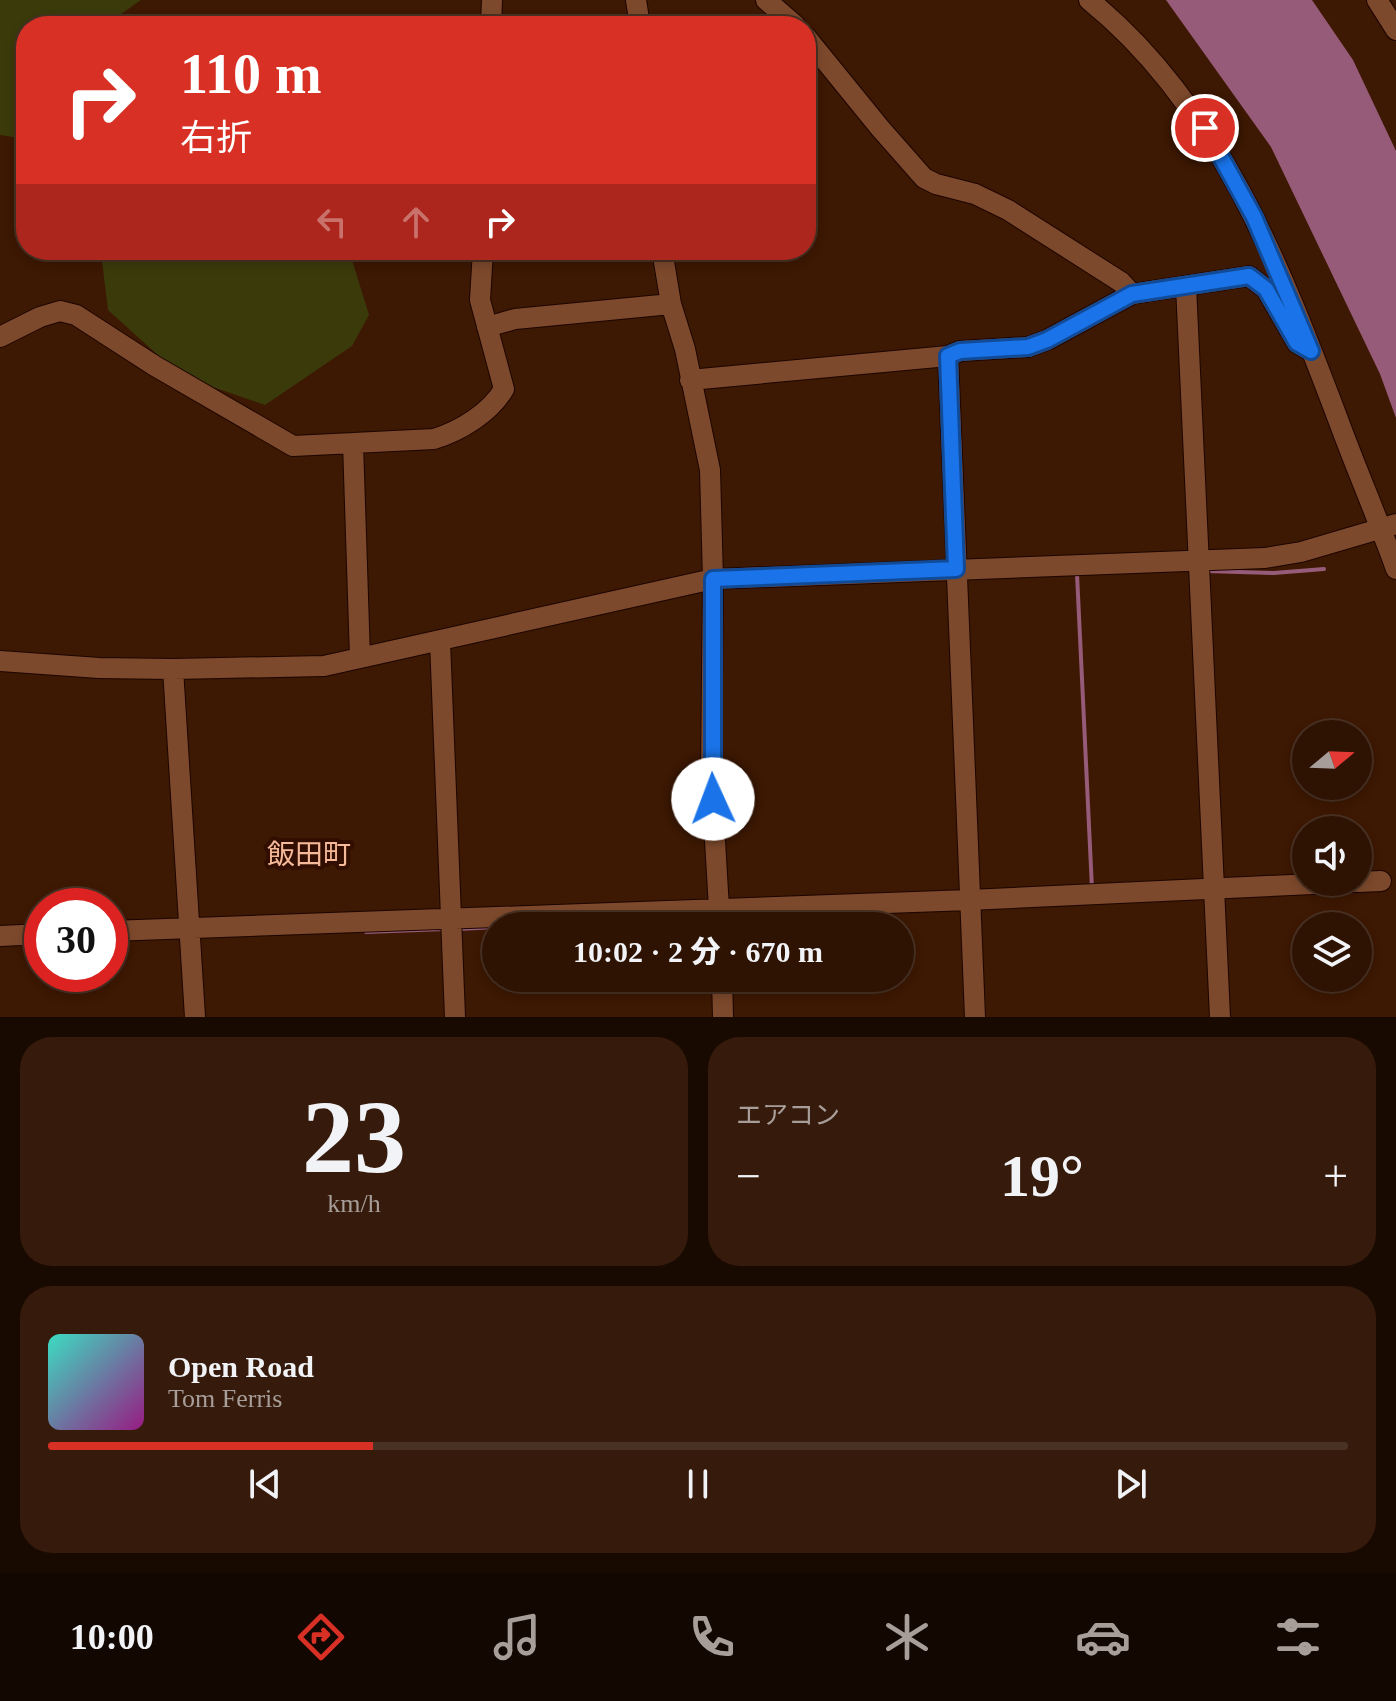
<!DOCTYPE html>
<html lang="ja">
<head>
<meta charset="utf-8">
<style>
	body { margin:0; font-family:"Times New Roman","Noto Sans JP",serif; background:#361b0c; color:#f1f3f6; height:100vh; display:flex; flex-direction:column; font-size:30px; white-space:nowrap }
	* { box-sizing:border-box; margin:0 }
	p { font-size:26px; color:#a79e99 }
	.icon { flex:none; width:44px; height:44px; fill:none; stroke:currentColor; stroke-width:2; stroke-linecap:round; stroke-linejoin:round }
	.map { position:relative; height:1017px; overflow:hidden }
	.details { display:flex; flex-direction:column; gap:20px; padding:20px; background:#190a01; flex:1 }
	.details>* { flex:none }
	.hud { position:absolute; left:16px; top:16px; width:800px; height:244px; border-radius:32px; box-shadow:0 4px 12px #0003,0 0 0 2px #493224; background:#d93025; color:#fff; overflow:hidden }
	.needle { width:52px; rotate:71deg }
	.buttons { position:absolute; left:1292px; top:720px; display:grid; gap:16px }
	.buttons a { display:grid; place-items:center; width:80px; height:80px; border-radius:50%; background:#2e1202; box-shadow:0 4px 12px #0003,0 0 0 2px #493224; font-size:40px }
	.speed { position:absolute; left:24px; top:888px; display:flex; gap:16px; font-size:40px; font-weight:700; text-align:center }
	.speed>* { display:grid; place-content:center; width:104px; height:104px; border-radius:50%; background:#2e1202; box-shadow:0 4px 12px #0003,0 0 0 2px #493224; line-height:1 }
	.speed .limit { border:12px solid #d22; background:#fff; color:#111 }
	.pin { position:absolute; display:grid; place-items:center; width:68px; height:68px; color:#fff; margin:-34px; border:4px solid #fff; border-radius:50%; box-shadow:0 2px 8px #0007 }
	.me { position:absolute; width:88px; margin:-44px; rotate:358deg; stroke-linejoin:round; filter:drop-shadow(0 0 6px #0008) }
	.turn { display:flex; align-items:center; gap:28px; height:168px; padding:0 32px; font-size:36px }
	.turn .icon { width:104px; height:104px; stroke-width:2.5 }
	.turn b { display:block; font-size:56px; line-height:68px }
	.lanes { display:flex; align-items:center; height:76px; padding:0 32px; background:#0003; justify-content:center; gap:40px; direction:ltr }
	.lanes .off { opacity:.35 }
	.big { font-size:60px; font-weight:800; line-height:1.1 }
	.details .tile { flex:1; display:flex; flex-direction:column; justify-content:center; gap:12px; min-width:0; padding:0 28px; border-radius:32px; background:#361b0c }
	.details .dial { align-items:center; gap:0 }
	.dial b { font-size:104px; line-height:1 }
	.song { display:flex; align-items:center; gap:24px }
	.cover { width:96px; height:96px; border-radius:12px; background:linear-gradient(135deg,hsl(170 70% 55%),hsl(310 70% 35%)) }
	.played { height:8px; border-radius:4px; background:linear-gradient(90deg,#d93025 25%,#493224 25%) }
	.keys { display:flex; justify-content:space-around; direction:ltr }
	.heat { display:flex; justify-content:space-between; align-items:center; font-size:44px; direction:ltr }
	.details .tiles { flex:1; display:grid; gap:20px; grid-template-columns:1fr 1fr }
	.tile:last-child { grid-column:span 2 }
	.trip { position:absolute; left:482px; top:912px; width:432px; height:80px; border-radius:40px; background:#2e1202; box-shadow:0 4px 12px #0003,0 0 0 2px #493224; font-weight:800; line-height:80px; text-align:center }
	.dock { display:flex; height:128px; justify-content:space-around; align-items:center; background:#120701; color:#a79e99 }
	.dock .icon { width:56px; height:56px }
	.dock .selected { color:#d93025 }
	.dock b { font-size:36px; color:#f1f3f6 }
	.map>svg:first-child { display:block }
	.green { fill:#3b3a0b }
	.water { fill:#965b78 }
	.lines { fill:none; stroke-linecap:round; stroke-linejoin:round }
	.stream { stroke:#965b78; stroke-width:4 }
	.minor-casing { stroke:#1d0500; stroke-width:22 }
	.minor { stroke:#7d492c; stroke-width:20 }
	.route-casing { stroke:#114b97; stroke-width:20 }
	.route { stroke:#1a73e8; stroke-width:14 }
	.labels { text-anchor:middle; stroke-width:8; stroke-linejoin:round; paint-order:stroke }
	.quarter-label { font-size:28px; fill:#f5b999; stroke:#320e00 }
</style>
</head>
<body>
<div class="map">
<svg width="1396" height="1017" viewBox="0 0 1396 1017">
	<rect width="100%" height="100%" fill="#3d1802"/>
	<path class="green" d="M0,0h141l-37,26h-78v113l-26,-4z
		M104,250h245l20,65 -17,31 -87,59 -84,-29 -73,-66 -6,-49z"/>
	<path class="water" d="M1166,0h146l41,60 43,91v267l-16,-44 -109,-227z"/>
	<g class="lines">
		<path class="stream" d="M1206,571l68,2 50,-4
			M1081,574h-4l15,315
			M531,926l33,-1
			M458,929l38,-2
			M366,932l79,-3"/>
		<defs>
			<path id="minor" d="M636,0l4,26
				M766,0l30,26
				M1089,0c131,106 192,269 250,422 18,49 39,97 57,147
				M1377,0l19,30
				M491,26l1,-26
				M806,37l74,91 44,50 12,6 39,10 33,16 113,72 11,12
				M662,250l9,54 14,45 25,121 3,109 -2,193 9,154
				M1186,286l34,731
				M487,327l28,-8 156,-15
				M0,337l40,-20 20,-6 16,4 79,51 138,80 141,-7c26,-8 56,-26 70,-50l-24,-89 3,-50
				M948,356l27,661
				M690,380l258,-24 12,-5 68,-4 19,-7 85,-46 117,-18 17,13 31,54 14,8
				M353,443l7,215
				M440,641l15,376
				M0,661l99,7 74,1 151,-3 389,-87 552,-21 36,-6 95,-28
				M173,669l22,348
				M1358,882l23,-1
				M110,931l859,-31 386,-18
				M0,936l42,-2
				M722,978l1,39"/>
		</defs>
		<use href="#minor" class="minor-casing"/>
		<use href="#minor" class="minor"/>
	</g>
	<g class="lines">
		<defs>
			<path id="route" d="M713,799v-220l243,-10 -8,-213 12,-5 68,-4 19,-7 85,-46 117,-18 17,13 31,54 14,8 -57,-134 -49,-89"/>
		</defs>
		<use href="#route" class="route-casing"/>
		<use href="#route" class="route"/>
	</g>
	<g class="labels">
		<g class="quarter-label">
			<text x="309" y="864">飯田町</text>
		</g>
	</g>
</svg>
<div class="buttons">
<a><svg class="needle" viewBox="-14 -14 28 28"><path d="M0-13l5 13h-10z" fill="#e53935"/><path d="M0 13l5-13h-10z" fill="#a79e99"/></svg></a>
<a><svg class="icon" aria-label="sound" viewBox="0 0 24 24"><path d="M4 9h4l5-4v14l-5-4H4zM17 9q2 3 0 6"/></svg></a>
<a><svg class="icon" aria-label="layers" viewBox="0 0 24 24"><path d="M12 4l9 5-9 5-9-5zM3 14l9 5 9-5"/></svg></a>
</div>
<div class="speed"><div class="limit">30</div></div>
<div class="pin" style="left:1205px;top:128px;background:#d93025"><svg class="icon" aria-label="arrive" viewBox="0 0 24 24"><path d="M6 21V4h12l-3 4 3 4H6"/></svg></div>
<svg class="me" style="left:713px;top:799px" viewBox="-20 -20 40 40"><circle r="19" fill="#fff"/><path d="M0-13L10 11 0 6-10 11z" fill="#1a73e8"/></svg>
<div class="trip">10:02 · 2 分 · 670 m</div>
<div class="hud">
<div class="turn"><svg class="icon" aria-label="right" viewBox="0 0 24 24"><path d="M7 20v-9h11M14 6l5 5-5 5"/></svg><div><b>110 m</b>右折</div></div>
<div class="lanes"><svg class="icon off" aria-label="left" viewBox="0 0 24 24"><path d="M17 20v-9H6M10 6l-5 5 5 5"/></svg><svg class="icon off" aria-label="ahead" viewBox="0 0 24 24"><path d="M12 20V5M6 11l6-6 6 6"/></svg><svg class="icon" aria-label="right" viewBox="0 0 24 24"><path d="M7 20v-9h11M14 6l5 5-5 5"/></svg></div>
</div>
</div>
<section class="details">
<div class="tiles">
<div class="tile dial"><b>23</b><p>km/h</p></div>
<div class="tile"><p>エアコン</p>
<div class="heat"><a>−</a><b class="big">19°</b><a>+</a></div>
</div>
<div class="tile">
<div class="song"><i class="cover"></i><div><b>Open Road</b><p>Tom Ferris</p></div></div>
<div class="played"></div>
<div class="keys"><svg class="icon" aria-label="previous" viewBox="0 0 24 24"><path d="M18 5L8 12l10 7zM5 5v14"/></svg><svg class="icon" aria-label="pause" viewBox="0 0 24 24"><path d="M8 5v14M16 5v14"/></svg><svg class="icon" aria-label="next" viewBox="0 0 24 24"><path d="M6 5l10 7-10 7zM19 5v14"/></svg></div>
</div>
</div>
</section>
<nav class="dock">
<b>10:00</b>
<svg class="icon selected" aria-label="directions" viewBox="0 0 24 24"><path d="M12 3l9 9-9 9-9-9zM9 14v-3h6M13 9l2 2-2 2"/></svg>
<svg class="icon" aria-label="music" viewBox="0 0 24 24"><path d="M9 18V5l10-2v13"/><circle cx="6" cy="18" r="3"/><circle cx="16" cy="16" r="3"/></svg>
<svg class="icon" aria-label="phone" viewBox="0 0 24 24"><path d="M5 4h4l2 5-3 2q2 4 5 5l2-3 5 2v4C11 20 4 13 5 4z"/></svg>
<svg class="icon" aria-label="climate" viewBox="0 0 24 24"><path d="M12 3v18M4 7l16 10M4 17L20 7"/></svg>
<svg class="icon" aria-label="car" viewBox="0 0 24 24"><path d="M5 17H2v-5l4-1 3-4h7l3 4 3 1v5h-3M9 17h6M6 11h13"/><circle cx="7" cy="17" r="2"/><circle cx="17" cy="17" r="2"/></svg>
<svg class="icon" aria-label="filters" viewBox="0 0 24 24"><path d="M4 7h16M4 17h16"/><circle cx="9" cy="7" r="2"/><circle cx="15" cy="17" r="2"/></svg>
</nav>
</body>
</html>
